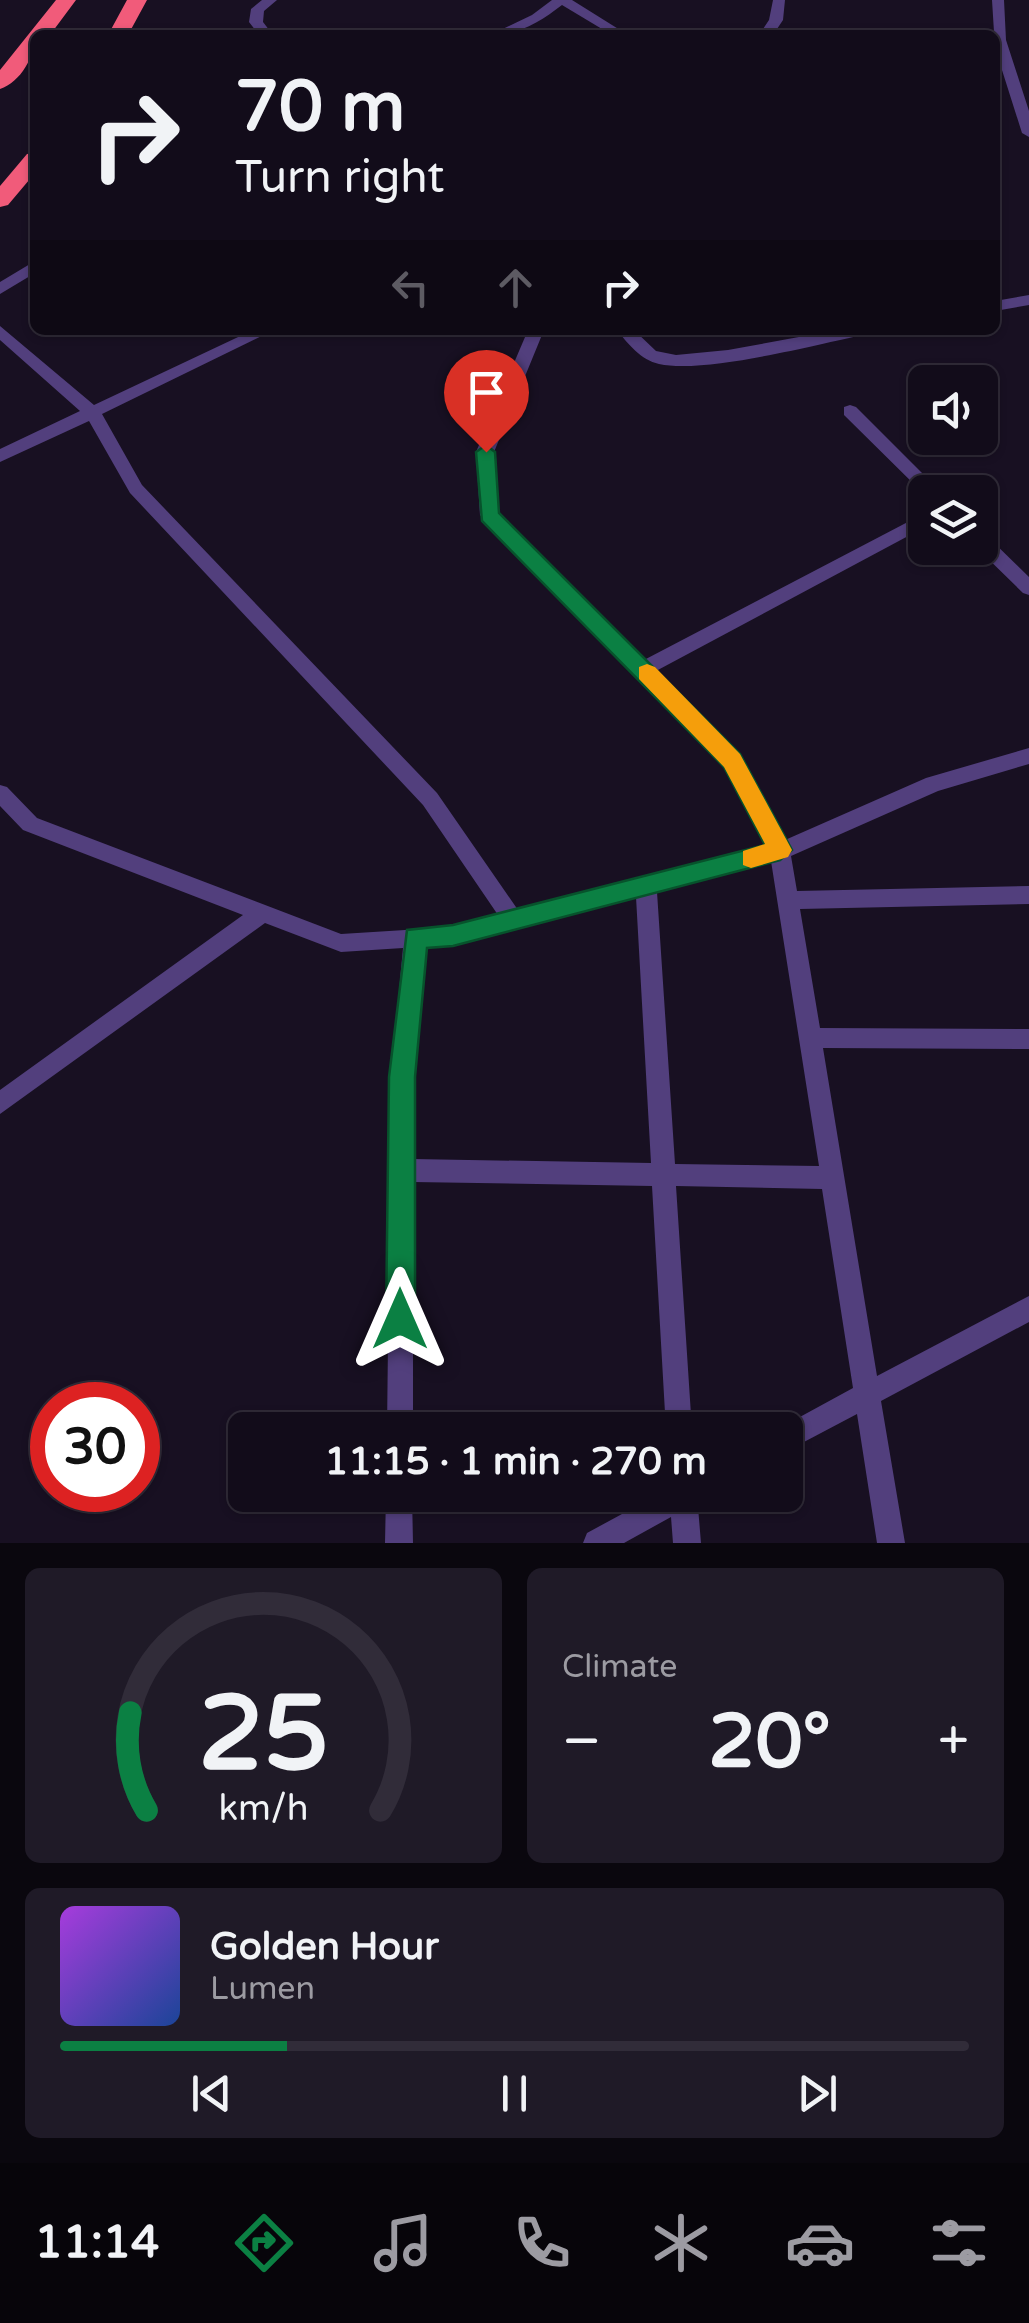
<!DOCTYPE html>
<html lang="en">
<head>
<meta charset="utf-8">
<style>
	body { margin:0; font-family:"Varela Round",sans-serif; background:#1f1a27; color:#f1f3f6; height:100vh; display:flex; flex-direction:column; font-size:38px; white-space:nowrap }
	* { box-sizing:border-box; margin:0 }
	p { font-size:32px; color:#9c9ba2 }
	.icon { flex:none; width:55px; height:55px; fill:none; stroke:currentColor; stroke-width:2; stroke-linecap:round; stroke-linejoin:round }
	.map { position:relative; height:1543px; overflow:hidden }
	.panel { display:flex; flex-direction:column; gap:25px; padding:25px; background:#0a070e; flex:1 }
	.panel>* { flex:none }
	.hud { position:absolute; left:30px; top:30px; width:970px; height:305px; border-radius:15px; box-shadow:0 2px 8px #0004,0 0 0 2px #312c39; background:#120c1a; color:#f1f3f6; overflow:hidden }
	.buttons { position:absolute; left:908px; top:365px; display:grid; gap:20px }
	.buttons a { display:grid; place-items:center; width:90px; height:90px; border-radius:15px; background:#120c1a; box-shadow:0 2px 8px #0004,0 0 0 2px #312c39; font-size:50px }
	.speed { position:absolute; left:30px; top:1382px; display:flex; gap:20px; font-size:50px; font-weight:700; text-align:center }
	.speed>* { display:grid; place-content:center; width:130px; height:130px; border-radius:50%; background:#120c1a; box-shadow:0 2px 8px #0004,0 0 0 2px #312c39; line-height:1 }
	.speed .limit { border:15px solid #d22; background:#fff; color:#111 }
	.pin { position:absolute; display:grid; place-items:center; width:85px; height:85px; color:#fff; margin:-102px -42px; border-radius:50% 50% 50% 0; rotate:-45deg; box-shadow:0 0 10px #0007 }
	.pin .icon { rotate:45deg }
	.me { position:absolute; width:110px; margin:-55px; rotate:0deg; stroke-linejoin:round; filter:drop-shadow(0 0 8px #0008) }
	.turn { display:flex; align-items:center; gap:35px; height:210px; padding:0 40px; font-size:45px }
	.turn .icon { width:130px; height:130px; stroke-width:2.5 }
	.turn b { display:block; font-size:70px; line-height:85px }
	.lanes { display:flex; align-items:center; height:95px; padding:0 40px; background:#0003; justify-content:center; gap:50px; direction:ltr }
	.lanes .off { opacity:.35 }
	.big { font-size:75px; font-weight:800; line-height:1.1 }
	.panel .widget { flex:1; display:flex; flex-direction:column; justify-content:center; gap:15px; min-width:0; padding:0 35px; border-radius:15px; background:#1f1a27 }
	.panel .dial { align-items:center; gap:0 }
	.dial svg { height:260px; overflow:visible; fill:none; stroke:#312c39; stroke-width:7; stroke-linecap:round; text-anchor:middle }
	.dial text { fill:#f1f3f6; stroke:none }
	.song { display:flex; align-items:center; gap:30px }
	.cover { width:120px; height:120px; border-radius:15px; background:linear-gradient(135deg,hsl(280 70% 55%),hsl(220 70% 35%)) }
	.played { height:10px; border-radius:5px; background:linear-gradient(90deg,#0b8043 25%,#312c39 25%) }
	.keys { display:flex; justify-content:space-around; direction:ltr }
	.heat { display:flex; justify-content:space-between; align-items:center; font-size:55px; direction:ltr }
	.panel .tiles { flex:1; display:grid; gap:25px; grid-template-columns:1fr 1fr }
	.widget:last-child { grid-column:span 2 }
	.trip { position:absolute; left:228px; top:1412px; width:575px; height:100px; border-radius:15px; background:#120c1a; box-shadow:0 2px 8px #0004,0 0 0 2px #312c39; font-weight:800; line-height:100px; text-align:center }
	.menu { display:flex; height:160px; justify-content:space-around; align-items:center; background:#07050a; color:#9c9ba2 }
	.menu .icon { width:70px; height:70px }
	.menu .current { color:#0b8043 }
	.menu b { font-size:45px; color:#f1f3f6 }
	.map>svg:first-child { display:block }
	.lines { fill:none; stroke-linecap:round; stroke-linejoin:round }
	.street { fill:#523f7d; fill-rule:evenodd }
	.highway { fill:#f15b7a; fill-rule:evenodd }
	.route { fill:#0b8043; stroke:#07532c; stroke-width:2.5 }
	.slow { fill:#f59e0b }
</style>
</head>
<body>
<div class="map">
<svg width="1029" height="1543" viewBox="0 0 1029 1543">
	<rect width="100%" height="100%" fill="#181022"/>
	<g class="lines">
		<path class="street" d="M262,0h15l-13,11 -1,11 10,13h-14l-10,-13 2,-13z
			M552,0h20l56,35h-16l-50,-30c-22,17 -43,30 -72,30l42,-20z
			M773,0h12l-2,20 -10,15h-14l10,-15z
			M992,0h12l2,40 23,71v26l-7,-4 -27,-85z
			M35,261v12l-35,21v-12z
			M1029,295v10l-34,6v-10z
			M0,326l94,79 159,-75h21l-172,84 40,71 295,308 81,117 249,-65 -42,-79 -245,-251 -4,-63 52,-122h16l-50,122 4,61 146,147 281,-147v14l-269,144 83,83 46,86 141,-62 103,-30v16l-91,27 -147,65 6,35 232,-5v18l-229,5 20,119 209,1v20l-206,-1 54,328 152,-80v26l-148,79 24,142h-28l-20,-129 -72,38v-22h-9l77,-42 -31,-199 -146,-3 16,244h-26l-14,-244 -239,-4v248h-26l4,-353 12,-129 -62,4 -76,-29 -265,191v-24l243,-175 -220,-85 -23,-24v-21l7,2 30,31 304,116 112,-7 45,-12 -75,-110 -293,-312 -41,-72 -89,41v-13l80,-38 -80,-71zM771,861l48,305 -144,-2 -18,-272zM636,897l15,266 -238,-4v-82l12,-130 28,-2z
			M617,330h17l22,21 20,4 52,-5 109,-20h34l-8,5c-49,10 -158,39 -204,29 -18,-4 -31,-20 -42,-34z
			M850,405l6,2 85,85 -16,3 -81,-80v-8z
			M980,534l6,1 43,42v18l-6,-2 -46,-45h3z
			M386,1495h26l1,48h-28z
			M657,1495h40l4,48h-28l-2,-26 -47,26h-41l4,-10z"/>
		<path class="highway" d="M56,0h20l-26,35h-15c0,21 -14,47 -35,54v-19z
			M127,0h20l-19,35h-20z
			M35,153v20l-27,32 -8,2v-21l27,-32z"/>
	</g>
	<path class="route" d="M486,445l9,7 4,61 241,241 52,96 -12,10 -327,86 -26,2 -12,129v242l-4,10 -11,4 -10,-4 -4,-10 3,-242 18,-147 46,-5 312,-80 -41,-78 -242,-246 -6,-69z"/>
	<path class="slow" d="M647,664l8,3 85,87 52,96 -4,7 -37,11 -8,-3v-14l22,-7 -41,-77 -85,-88v-12z"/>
</svg>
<div class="buttons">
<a><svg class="icon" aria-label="sound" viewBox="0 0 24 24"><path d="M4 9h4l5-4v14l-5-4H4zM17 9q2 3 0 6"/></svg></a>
<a><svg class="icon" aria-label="layers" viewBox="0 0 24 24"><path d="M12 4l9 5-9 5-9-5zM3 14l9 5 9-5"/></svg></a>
</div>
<div class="speed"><div class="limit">30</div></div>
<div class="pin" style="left:486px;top:452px;background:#d93025"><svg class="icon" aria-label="arrive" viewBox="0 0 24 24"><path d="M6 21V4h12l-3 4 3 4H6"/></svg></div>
<svg class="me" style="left:400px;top:1319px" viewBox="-20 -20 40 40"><path d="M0-17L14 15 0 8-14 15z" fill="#0b8043" stroke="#fff" stroke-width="4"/></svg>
<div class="trip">11:15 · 1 min · 270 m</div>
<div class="hud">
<div class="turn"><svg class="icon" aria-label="right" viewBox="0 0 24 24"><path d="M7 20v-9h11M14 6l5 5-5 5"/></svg><div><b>70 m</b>Turn right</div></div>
<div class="lanes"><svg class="icon off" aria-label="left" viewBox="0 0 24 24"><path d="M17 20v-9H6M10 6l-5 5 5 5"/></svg><svg class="icon off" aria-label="ahead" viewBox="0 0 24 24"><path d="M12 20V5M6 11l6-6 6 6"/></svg><svg class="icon" aria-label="right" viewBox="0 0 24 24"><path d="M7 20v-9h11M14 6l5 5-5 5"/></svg></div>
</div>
</div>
<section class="panel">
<div class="tiles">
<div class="widget dial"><svg viewBox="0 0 100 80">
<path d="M14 69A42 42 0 1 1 86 69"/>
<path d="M14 69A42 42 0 0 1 9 39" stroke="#0b8043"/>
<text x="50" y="56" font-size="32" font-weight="700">25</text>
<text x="50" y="72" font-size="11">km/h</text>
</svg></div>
<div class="widget"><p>Climate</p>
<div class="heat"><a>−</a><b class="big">20°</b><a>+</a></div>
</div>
<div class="widget">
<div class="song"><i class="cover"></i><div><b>Golden Hour</b><p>Lumen</p></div></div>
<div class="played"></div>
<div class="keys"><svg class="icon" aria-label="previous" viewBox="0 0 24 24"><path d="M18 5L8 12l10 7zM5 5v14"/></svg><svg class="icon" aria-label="pause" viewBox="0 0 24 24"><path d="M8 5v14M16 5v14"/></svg><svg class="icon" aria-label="next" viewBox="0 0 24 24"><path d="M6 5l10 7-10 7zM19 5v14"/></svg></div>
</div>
</div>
</section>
<nav class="menu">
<b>11:14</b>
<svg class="icon current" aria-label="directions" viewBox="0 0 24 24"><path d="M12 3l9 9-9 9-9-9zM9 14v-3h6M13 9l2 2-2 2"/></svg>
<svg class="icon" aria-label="music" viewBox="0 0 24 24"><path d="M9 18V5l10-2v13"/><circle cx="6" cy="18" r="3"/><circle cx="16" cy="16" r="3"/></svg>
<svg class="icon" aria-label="phone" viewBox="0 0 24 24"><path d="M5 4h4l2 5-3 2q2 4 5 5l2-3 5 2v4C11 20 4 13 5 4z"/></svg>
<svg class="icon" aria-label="climate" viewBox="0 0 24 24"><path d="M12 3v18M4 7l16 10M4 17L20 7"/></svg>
<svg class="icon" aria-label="car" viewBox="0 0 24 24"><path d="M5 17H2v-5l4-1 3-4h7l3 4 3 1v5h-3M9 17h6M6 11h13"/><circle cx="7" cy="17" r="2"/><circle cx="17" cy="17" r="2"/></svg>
<svg class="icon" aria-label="filters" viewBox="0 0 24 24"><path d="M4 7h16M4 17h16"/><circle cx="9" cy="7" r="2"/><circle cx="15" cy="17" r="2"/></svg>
</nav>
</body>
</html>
